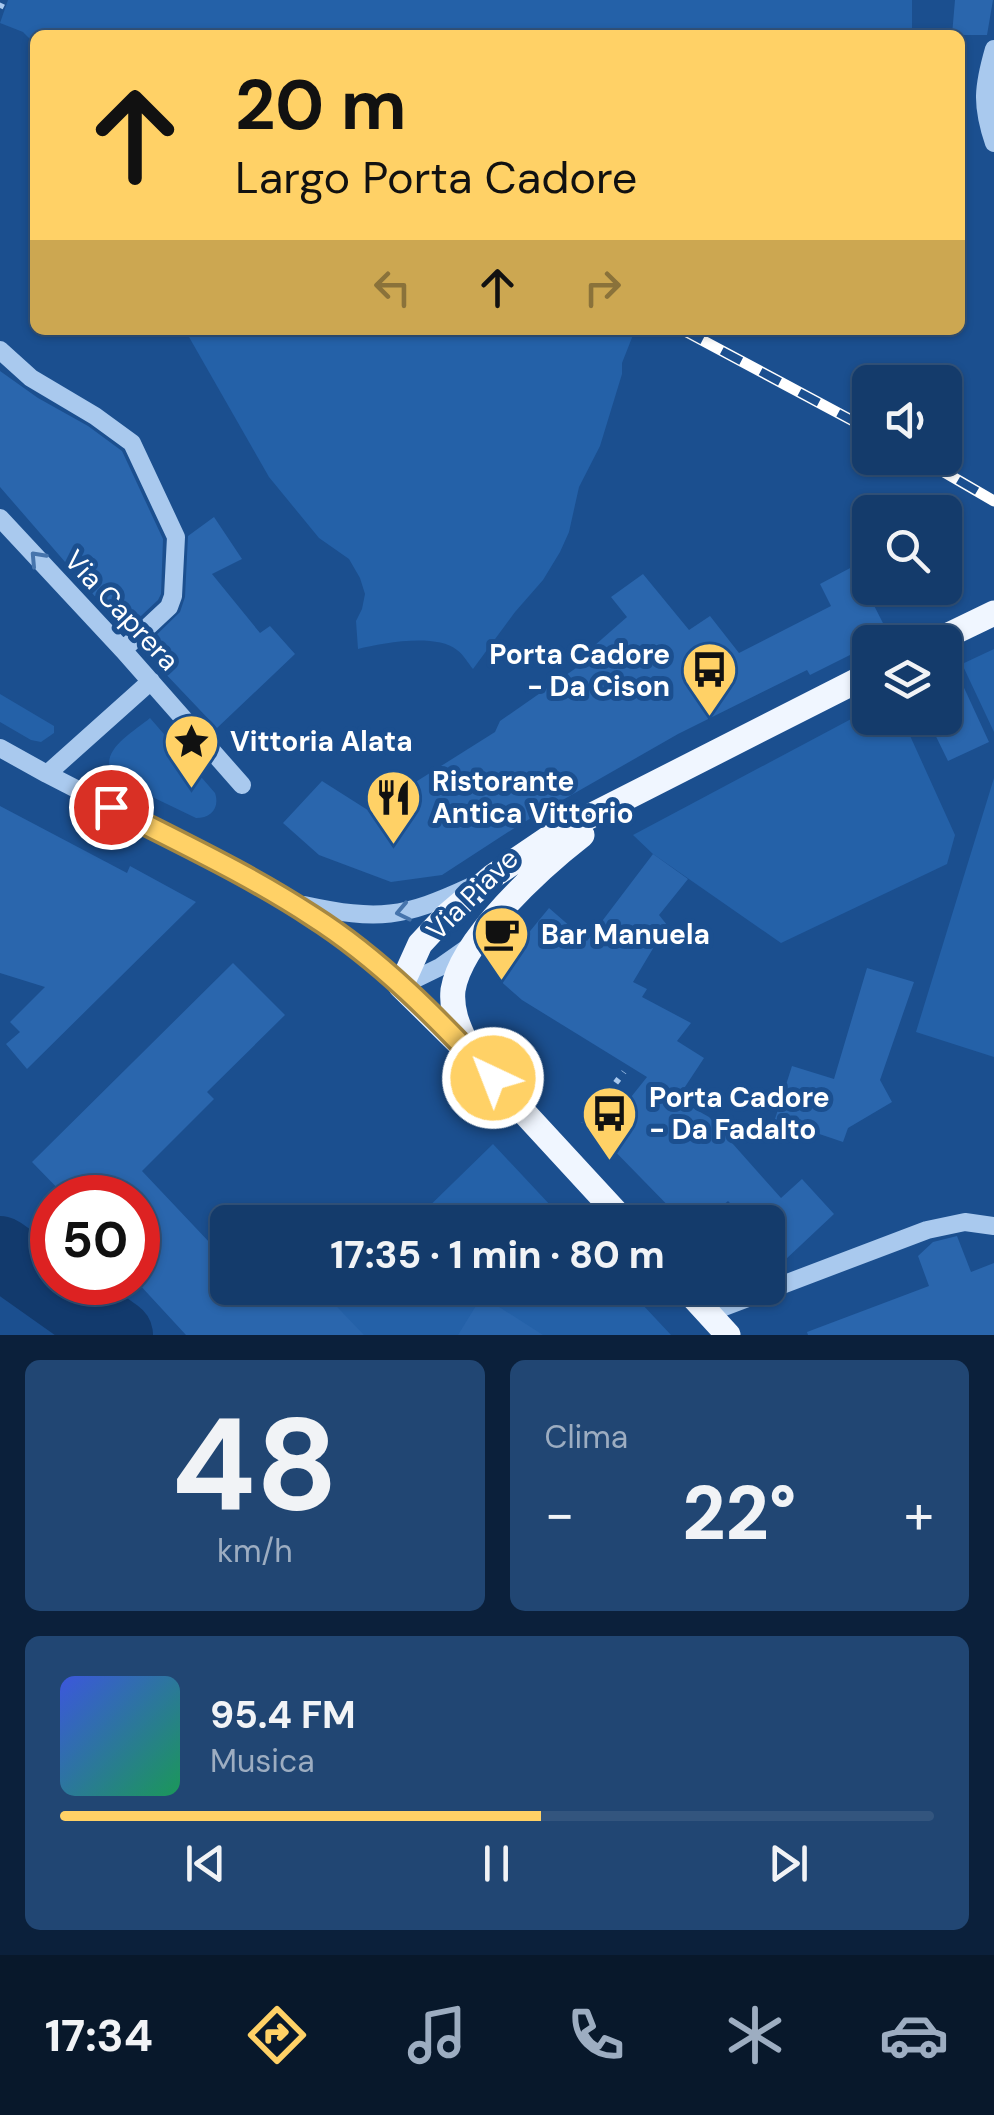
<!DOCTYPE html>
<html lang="it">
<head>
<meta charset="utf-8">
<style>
	body { margin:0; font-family:"DM Sans",sans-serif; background:#214673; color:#f1f3f6; height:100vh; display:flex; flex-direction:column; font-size:38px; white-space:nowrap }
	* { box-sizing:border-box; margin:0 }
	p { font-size:32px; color:#9dadc1 }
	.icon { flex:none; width:55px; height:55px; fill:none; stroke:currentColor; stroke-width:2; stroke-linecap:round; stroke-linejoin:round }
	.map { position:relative; height:1335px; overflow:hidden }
	.details { display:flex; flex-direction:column; gap:25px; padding:25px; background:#0b203b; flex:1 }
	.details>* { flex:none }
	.top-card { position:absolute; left:30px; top:30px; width:935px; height:305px; border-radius:15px; box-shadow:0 2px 8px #0004,0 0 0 2px #33557e; background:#ffd166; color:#111; overflow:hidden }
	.controls { position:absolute; left:852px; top:365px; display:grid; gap:20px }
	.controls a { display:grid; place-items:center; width:110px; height:110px; border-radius:15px; background:#143b6b; box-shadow:0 2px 8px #0004,0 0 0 2px #33557e; font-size:50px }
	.speed { position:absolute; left:30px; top:1175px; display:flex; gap:20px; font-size:50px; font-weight:700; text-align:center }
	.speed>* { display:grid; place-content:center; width:130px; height:130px; border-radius:50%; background:#143b6b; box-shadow:0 2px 8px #0004,0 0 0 2px #33557e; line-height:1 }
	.speed .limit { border:15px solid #d22; background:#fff; color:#111 }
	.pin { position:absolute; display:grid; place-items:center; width:85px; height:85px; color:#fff; margin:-42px; border:5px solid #fff; border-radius:50%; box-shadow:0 2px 10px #0007 }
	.me { position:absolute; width:110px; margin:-55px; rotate:317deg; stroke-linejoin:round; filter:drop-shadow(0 0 8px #0008) }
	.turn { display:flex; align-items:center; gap:35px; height:210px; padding:0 40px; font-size:45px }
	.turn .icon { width:130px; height:130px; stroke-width:2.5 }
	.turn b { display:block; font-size:70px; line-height:85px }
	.lanes { display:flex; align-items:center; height:95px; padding:0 40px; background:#0003; justify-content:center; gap:50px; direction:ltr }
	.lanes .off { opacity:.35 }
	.big { font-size:75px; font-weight:800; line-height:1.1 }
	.details .tile { flex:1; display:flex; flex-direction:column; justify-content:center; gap:15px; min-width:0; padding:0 35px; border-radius:15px; background:#214673 }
	.details .dial { align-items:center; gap:0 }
	.dial b { font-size:130px; line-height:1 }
	.song { display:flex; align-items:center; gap:30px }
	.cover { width:120px; height:120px; border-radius:15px; background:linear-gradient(135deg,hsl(230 70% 55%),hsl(150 70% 35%)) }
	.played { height:10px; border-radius:5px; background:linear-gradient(90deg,#ffd166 55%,#33557e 55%) }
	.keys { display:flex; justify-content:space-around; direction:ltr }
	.heat { display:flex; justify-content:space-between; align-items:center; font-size:55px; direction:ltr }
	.details .tiles { flex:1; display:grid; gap:25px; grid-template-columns:1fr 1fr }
	.tile:last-child { grid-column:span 2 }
	.trip { position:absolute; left:210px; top:1205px; width:575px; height:100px; border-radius:15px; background:#143b6b; box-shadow:0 2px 8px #0004,0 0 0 2px #33557e; font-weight:800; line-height:100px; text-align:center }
	.tabs { display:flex; height:160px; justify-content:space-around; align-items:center; background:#08182b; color:#9dadc1 }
	.tabs .icon { width:70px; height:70px }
	.tabs .on { color:#ffd166 }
	.tabs b { font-size:45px; color:#f1f3f6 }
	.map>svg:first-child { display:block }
	.green { fill:#2461a8 }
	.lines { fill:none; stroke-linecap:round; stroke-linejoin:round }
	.river { stroke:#123a6d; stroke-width:72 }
	.building { fill:#2a66ad }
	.path { stroke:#a9c9ee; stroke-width:6; stroke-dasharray:5 8; stroke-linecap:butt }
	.minor { stroke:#a9c9ee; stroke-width:18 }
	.major { stroke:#f0f6ff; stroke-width:25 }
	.rail-casing { stroke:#fff; stroke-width:11 }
	.rail { stroke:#1b4f8f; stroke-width:8; stroke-dasharray:22; stroke-linecap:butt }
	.oneway { stroke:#4674ac }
	.route-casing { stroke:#a68842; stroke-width:25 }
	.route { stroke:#ffd166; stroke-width:18 }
	.labels { text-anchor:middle; stroke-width:10; stroke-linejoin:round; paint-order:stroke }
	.street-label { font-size:28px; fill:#fff; stroke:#1b4f8f }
	.poi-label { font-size:28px; font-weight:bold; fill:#fff; stroke:#1b4f8f; text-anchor:start }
</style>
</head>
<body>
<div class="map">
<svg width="994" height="1335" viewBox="0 0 994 1335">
	<rect width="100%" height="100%" fill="#1b4f8f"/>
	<path class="green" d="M8,0h904v35h-877v9l-12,-12 -23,-9z
		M185,330h450l-13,33v11l-22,72 -21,41 -10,45 -9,20 -17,28 -28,32 -42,57c-5,-6 -10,-15 -16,-19 -21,-17 -75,-7 -99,-1l-2,-28 6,-12 3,-15 -5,-16 -11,-19 -30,-21 -50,-61z
		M994,649v83l-32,-68z
		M0,694l54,32v7l-13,9 -10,-2 -31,-18z
		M870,709v9h32l53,117 -8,29 -166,79 -128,-89 -20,-19z
		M150,718l65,75c5,15 -4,25 -19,25l-81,-39c-20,-27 16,-45 35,-61z
		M994,778v279l-78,-25z
		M493,1144l73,78h-153z
		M346,1288h281l44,47h-374z"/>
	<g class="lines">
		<path class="river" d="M0,1252l117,83"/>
	</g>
	<path class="building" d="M955,0h38l-6,35h-35z
		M0,371l38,27 50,28 34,25 41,88 -2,55 -3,6 -33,31 -125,-144z
		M214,517l28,42 -30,15 48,59 10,-7 25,28 -78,74 -75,-79 38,-37 5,-15 3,-61z
		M854,566l35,69 -19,7v3l-60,30 -3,-5 -129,64 -159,91 -77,50 -51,7 -72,-27 -36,-32 39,-42 63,40 2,-21 108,-68 5,-11 89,-62 -3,-6 41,-36 -16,-20 32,-23 46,56 21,-14 29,37 92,-47 -11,-22z
		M948,653l41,89 -41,19 -21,-43h18v-63z
		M0,806l127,67 3,-7 66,36 -169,167 -21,-25 14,-12 -10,-10 35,-35 -45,-14z
		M653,854l35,25 -29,36 8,10 -34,57 14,7 -5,8 49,26 -14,18 27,17 -27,41 32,18 72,81 21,-19 32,35 -49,46 -17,-18v-20h-20l-20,-21 -24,21h-20l-84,-86 47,-59 -125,-77 -25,-22 14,-17 -3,-3 41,-50 38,33z
		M233,963l52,52 -78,77 7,7 -72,72 86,91v26h91l45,47h-178l-48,-52v-85h-71l-35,-36z
		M867,968l47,14 -34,98 12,22 -44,26 -5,14 -68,-23 17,-53 42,13z
		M957,1236l14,36 23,-9v72h-186l-1,-3 122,-46 -11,-30 15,-14z
		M482,1296l61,39h-85z"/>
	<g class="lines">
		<path class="path" d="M0,8l4,-8
			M584,1124l40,-52"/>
		<path class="minor" d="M994,49c-11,38 -13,56 0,94
			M0,350l31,28 64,38 37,27 44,94 -3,59 -4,11 -46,43
			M0,518l123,132 119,135
			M0,748l47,26 214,110 54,33 45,33 41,36 39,-19 27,-19
			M47,774l104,-93
			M304,905c75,16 99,13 168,-19
			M708,1313l219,-83 38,-8 29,4"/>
		<path class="major" d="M934,642l60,-29
			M466,1043c-8,-17 -15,-33 -13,-53 8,-51 89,-124 129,-155
			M625,1222l-154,-167 -70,-69 19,-42 26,-28 47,-40 60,-41 317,-161
			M685,1288l43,47"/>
		<defs>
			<path id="rail" d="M683,330l187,100
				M920,458l74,43"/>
		</defs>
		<use href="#rail" class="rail-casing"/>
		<use href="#rail" class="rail"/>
	</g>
	<defs><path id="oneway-chevron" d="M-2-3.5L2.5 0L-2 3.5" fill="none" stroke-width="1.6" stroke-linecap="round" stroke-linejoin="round" transform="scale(2.5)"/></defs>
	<g class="oneway">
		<use href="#oneway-chevron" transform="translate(37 558) rotate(-133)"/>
		<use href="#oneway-chevron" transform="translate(403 912) rotate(168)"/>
	</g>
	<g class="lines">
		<defs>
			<path id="route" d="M111,807c68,35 137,67 201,109 68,43 126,103 181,162"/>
		</defs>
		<use href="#route" class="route-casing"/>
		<use href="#route" class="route"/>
	</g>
	<defs>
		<symbol id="bus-pin" viewBox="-11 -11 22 30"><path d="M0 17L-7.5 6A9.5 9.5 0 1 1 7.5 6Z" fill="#ffd166" stroke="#1b4f8f"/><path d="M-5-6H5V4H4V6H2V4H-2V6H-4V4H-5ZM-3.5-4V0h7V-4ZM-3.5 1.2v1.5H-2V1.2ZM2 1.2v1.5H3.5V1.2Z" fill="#111"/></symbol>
		<symbol id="sight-pin" viewBox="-11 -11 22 30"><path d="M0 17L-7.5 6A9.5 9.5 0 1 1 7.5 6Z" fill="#ffd166" stroke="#1b4f8f"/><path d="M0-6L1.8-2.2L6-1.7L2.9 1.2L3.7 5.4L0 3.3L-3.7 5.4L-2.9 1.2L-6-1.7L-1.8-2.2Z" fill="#111"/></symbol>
		<symbol id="restaurant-pin" viewBox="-11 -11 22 30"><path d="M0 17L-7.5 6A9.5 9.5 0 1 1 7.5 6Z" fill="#ffd166" stroke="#1b4f8f"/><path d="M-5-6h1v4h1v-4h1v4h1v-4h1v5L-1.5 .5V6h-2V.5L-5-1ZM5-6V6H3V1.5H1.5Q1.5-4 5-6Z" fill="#111"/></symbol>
		<symbol id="cafe-pin" viewBox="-11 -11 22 30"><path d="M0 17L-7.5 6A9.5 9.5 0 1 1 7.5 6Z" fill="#ffd166" stroke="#1b4f8f"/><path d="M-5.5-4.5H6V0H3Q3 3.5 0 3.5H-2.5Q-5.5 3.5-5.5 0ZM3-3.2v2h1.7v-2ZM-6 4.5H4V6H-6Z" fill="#111"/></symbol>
	</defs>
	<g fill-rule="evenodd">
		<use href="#bus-pin" x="678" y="638" width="63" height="86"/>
		<use href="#sight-pin" x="160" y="710" width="63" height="86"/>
		<use href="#restaurant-pin" x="362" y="766" width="63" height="86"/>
		<use href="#cafe-pin" x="470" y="902" width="63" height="86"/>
		<use href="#bus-pin" x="578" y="1082" width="63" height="86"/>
	</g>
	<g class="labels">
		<g class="street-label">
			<text transform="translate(122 610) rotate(47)" y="10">Via Caprera</text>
			<text transform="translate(472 894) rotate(-45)" y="10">Via Piave</text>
		</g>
		<g class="poi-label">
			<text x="670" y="664" text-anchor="end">Porta Cadore<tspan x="670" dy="32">- Da Cison</tspan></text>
			<text x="230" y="751">Vittoria Alata</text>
			<text x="432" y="791">Ristorante<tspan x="432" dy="32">Antica Vittorio</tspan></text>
			<text x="541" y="944">Bar Manuela</text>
			<text x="649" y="1107">Porta Cadore<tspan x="649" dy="32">- Da Fadalto</tspan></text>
		</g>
	</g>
</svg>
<div class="controls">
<a><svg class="icon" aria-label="sound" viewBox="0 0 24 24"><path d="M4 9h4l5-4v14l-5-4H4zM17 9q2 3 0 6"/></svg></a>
<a><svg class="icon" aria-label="search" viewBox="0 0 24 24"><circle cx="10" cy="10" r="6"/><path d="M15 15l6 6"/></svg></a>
<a><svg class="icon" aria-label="layers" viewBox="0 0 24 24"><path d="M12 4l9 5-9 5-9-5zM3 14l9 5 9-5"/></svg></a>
</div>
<div class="speed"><div class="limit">50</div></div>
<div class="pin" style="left:111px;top:807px;background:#d93025"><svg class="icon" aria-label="arrive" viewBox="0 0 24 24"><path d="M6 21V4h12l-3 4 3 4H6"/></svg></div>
<svg class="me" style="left:493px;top:1078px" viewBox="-20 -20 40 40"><circle r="17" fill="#ffd166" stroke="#fff" stroke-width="3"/><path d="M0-11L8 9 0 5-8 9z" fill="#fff"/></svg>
<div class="trip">17:35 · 1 min · 80 m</div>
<div class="top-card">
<div class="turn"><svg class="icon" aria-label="ahead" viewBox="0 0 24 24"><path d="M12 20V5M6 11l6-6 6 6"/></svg><div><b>20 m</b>Largo Porta Cadore</div></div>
<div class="lanes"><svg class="icon off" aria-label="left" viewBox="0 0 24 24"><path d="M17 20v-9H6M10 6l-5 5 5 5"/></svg><svg class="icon" aria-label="ahead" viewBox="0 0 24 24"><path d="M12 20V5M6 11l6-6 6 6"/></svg><svg class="icon off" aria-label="right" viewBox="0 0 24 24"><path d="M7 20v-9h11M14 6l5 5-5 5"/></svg></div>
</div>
</div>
<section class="details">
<div class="tiles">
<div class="tile dial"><b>48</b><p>km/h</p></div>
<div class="tile"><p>Clima</p>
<div class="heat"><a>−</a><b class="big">22°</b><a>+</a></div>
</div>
<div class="tile">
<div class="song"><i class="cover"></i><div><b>95.4 FM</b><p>Musica</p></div></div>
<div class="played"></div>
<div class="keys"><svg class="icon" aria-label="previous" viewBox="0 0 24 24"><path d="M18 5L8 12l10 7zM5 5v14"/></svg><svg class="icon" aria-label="pause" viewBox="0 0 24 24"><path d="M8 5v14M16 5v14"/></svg><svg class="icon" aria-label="next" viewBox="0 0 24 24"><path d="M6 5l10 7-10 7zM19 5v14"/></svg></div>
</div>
</div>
</section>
<nav class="tabs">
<b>17:34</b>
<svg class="icon on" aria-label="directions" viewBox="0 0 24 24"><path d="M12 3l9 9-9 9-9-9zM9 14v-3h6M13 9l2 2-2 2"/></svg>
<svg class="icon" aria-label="music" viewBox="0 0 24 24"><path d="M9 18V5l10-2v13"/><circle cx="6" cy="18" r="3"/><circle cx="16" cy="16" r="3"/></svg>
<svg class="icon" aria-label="phone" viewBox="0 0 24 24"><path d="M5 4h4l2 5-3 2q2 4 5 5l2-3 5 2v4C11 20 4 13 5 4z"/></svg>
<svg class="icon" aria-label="climate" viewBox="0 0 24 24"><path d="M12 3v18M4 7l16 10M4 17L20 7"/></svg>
<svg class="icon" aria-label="car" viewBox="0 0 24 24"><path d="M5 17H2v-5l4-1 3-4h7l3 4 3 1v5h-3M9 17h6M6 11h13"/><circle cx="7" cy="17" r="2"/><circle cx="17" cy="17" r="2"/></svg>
</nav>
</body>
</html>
